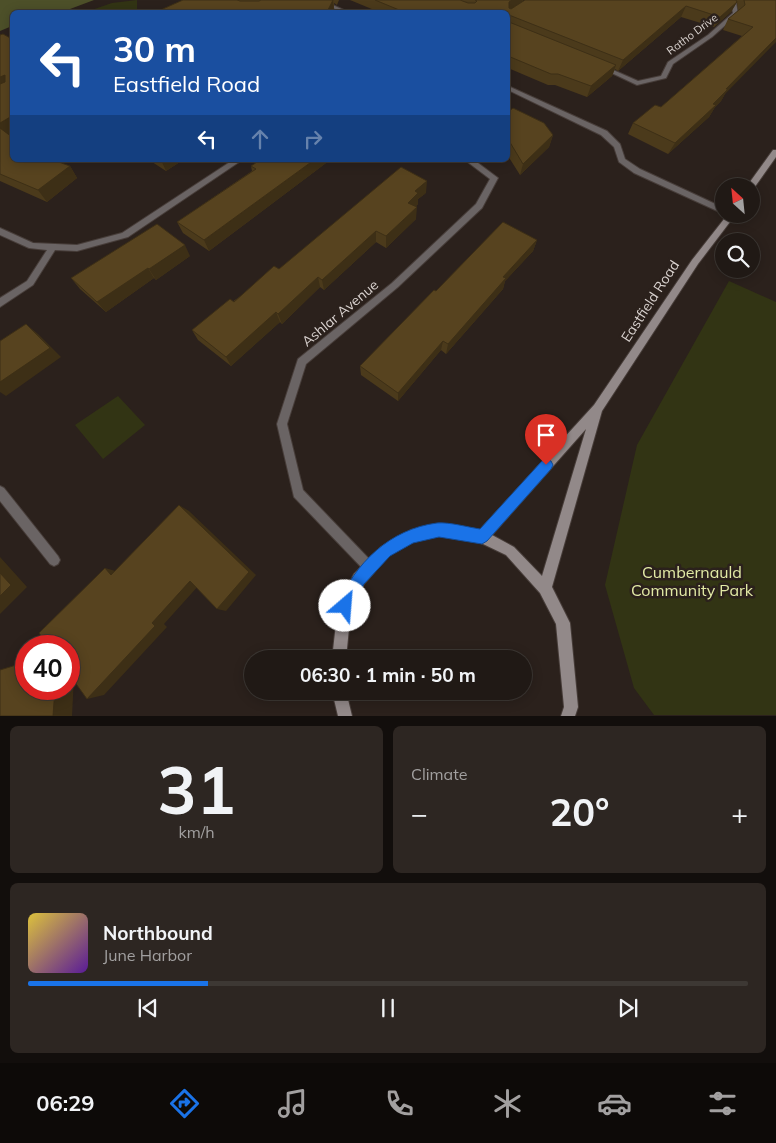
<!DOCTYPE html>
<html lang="en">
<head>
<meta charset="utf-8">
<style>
	body { margin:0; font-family:Mulish,sans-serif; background:#2d2622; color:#f1f3f6; height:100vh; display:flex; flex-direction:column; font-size:19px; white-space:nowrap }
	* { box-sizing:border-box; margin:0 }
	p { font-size:16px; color:#a2a0a0 }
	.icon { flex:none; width:28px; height:28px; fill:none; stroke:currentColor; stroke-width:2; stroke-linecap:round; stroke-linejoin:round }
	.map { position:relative; height:716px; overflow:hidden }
	.side { display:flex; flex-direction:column; gap:10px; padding:10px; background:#120e0c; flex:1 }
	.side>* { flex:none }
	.top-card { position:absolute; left:10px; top:10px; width:500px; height:152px; border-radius:8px; box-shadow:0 2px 12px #0003,0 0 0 1px #3d3834; background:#1a4fa0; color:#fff; overflow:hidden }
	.needle { width:32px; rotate:333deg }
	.controls { position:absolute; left:715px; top:178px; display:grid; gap:10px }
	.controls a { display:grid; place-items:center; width:45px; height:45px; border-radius:50%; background:#201915; box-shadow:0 2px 12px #0003,0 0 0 1px #3d3834; font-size:25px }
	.speed { position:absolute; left:15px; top:635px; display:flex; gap:10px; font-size:25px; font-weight:700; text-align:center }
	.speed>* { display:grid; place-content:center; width:65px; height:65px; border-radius:50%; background:#201915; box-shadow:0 2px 12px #0003,0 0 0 1px #3d3834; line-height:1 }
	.speed .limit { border:8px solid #d22; background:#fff; color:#111 }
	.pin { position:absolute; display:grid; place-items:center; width:42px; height:42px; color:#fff; margin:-51px -21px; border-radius:50% 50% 50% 0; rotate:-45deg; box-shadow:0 0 5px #0007 }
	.pin .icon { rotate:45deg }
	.me { position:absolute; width:55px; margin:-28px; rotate:27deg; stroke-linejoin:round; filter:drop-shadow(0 0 4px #0008) }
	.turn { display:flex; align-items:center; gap:18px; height:105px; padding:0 20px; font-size:22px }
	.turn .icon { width:65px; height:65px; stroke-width:2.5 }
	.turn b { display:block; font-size:35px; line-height:42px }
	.lanes { display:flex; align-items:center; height:48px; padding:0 20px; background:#0003; justify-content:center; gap:25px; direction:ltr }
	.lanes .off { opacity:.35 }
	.big { font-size:38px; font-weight:700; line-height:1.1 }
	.side .widget { flex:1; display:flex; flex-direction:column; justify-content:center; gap:8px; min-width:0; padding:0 18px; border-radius:8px; background:#2d2622 }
	.side .dial { align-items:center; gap:0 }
	.dial b { font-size:65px; line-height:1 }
	.song { display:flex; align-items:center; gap:15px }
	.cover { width:60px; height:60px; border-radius:8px; background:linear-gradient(135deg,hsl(50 70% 55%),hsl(270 70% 35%)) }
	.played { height:5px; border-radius:2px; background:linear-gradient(90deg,#1a73e8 25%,#3d3834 25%) }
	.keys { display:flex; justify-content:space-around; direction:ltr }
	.heat { display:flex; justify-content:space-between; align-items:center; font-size:28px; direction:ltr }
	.side .tiles { flex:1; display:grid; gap:10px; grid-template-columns:1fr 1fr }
	.widget:last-child { grid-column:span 2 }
	.trip { position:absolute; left:244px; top:650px; width:288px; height:50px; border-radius:25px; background:#201915; box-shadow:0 2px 12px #0003,0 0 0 1px #3d3834; font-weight:700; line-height:50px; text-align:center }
	.tabs { display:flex; height:80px; justify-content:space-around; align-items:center; background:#0d0a08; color:#a2a0a0 }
	.tabs .icon { width:35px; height:35px }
	.tabs .selected { color:#1a73e8 }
	.tabs b { font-size:22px; color:#f1f3f6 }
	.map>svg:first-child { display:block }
	.green { fill:#323414 }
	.forest { fill:#4d5029 }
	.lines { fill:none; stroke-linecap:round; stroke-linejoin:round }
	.lane-casing { stroke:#473d39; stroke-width:2 }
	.street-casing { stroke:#473d39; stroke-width:2 }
	.secondary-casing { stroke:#473d39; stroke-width:2 }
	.lane { fill:#6a6464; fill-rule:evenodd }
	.street { fill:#6a6464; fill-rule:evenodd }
	.secondary { fill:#928989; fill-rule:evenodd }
	.wall { fill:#4b3a1b }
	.shaded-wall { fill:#3d2f16 }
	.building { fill:#57431f; stroke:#3d2f16 }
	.route { fill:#1a73e8; stroke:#114b97 }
	.labels { text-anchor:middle; stroke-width:5; stroke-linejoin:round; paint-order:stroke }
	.far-street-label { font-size:11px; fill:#d9d2cf; stroke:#2b211c }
	.street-label { font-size:14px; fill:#d9d2cf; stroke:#2b211c }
	.near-park-label { font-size:16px; fill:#e2eaa5; stroke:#2b211c }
</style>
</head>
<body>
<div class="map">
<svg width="776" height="716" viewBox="0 0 776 716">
	<rect width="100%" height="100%" fill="#2b211c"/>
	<path class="green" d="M137,0v12h-51l26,-9z
		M729,281l47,21v413h-122l-20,-27 -29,-103 32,-140z
		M118,396l27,29 -42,34 -28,-34z"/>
	<path class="forest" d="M0,0h94l-32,12h-50v14l-12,5z"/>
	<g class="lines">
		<defs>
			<path id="lane" d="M315,0h7l26,12h-6z
				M508,86l99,45 13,13 5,15 15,10 84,39v6l-90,-41 -15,-11 -5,-15 -13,-12 -93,-45z"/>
			<path id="street" d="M722,0l14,2 2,12 -26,23 -39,27 -7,14 -29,7 -38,-18 5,-1 34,15 23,-5 7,-14 40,-27 25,-22 -2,-9z
				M233,160h9l-114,77 -51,14 -22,-1 -22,35 -33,22v-9l27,-17 20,-31 -18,-2 -29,-13v-7l33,15 44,2 45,-12z
				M465,160h9l24,18 -16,30 -84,79 -92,77 -19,60 16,66 70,73 2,4 -2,4 -4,2 -4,-2 -71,-74 -17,-73 21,-65 94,-76 84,-79 14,-25z
				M0,486l4,2 54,68 2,4 -2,4 -4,2 -4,-2 -50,-63z"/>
			<path id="secondary" d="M773,150h3v7l-22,31 -3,1v-3h-4z
				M728,214h8l-38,50 -96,147 -50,176 18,36 8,84 -3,9h-14l3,-9 -8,-83 -16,-31 -34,-38 -25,-12 -42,-7 -26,6 -24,13 -25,29 -13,23 -5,52h-14l6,-53 2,-5 14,-27 27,-27 30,-17 28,-6 41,6 114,-125 98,-145zM586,429l-44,147 -28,-29 -22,-12z
				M332,691h14l6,25h-14z"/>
		</defs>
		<use href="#lane" class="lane-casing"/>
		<use href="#street" class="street-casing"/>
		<use href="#secondary" class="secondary-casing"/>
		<use href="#lane" class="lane"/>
		<use href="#street" class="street"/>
		<use href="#secondary" class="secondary"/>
	</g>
	<path class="wall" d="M183,0h156l-2,5 -3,-2v8l-1,1h-177z
		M350,0h173v2l2,-2h251l-55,101 -6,6 -6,10 -41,37 -40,-20 5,-11 28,-16 81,-71 -19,-6 5,-11 10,-8 -1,-9 -6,10 -17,15 -33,-10 -63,54 -3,-2 -3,7 -25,21 -32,-12h-7l-40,-17v-56h-129z
		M0,35l9,100 3,25 58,6 7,12 -30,24 -47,-21z
		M508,112l45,23 -4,12 -29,28 -12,-19z
		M149,160h34l-17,11z
		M252,160h78l-121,91 -26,-18 -6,-11 75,-51 -1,-5 5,-3z
		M426,193l-8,6v5l-2,2v13l-30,29 -10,-6 -52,48 -4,-3 -38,37 -2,-2 -49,44 -33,-26 -6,-10 87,-61z
		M537,240l-4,11 -28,30 -2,8 -57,65 -5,-4 -43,51 -37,-26 -1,-9 76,-75z
		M190,256l-34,24 -2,-2 -48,34 -26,-23 -9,-11z"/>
	<path class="shaded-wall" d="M333,0l1,11 -1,1h-6z
		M512,0h11l-1,2 -15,10 2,-10z
		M737,2l-6,10 -17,15 6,-10z
		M686,6l-5,11 -63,54 5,-11z
		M776,38v4l-51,52 -4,7 -6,6 -6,10 -41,37 7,-11 38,-39 13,-15z
		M616,65l-4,11 -25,21 4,-11z
		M5,75l7,10 -12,6v-14z
		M12,116v17l-7,4 -5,-7v-7z
		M553,135l-4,12 -29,28 3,-11z
		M161,160h22l-17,11z
		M314,160h16l-121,91 -5,-11z
		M70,166l7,12 -30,24 -9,-12z
		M427,181l-1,12 -8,6v5l-10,10v-11l7,-12z
		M417,207l-1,12 -30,29v-12z
		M376,231v11l-52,48 -2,-10z
		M537,240l-4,11 -28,30 -2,8 -57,65 2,-10 55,-67z
		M185,245l5,11 -34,24 -7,-11z
		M148,268l6,10 -48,34 -9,-10z
		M318,277l2,10 -38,37 -4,-10z
		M276,312l4,10 -49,44 -5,-9z
		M26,324l12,10 23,23 -55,39 -6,-4v-10z
		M443,341l-2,9 -43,51v-8z
		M179,505l10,6 67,64 -30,36 -9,-2z
		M0,557l27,30 -27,27z
		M105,568l14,4 -8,3z
		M190,581l10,3 -36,40 3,3 -63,68 -17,4 65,-76z
		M69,657h6l-3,59h-19l2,-27h14z"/>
	<path class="building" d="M183,0h54l3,1h19l2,-1h72l-6,12h-171z
		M375,0h85l8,3h7l2,-2 -2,-1h37l-3,2v6l2,1 14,-9h211l1,2 -17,15 -34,-11 -63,54 -114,-45v7l107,43 -25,21 -33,-12h-7l-43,-18v-44h-104z
		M744,0h32v38l-50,51h2l-15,15 3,1 -41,38 -42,-20 22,-18 6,2 92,-80 -25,-8 17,-14z
		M3,34l9,5v77l-12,7v-39l5,-2v-7l-5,2v-42z
		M513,108l31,15 9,12 -30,29 -15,-25v-27z
		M0,128l12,9v23h41l17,6 -32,24 -38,-16z
		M260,160h54l-110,80 -27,-18 79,-53 -5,-3z
		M401,167l26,14 -12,10 3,2 -10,10 9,4 -31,29 -10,-5 -54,49 -4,-3 -40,37 -2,-2 -50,45 -34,-27 38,-31 4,3 40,-36 5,3z
		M503,222l34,18 -34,37 3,1 -58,66 -5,-3 -45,52 -38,-27 74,-76 2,1z
		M157,224l28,21 -36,24 -1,-1 -51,34 -26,-24z
		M26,324l24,24 -50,34v-41z
		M179,505l70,67 -32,37 -27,-28 -38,42 3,3 -68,73 -18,-25v-28h-21l-9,-13 66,-65 6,7z
		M0,573l11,12 -11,11z
		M26,662v27h29l-2,27h-53v-46z"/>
	<path class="route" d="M546,459l5,2 2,4 -2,4 -64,72 -5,3 -43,-7 -26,6 -23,13 -26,28 -14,27 -5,2 -5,-2 -3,-5c18,-43 53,-77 100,-83 13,-1 30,4 43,6l62,-68z"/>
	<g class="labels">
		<g class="far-street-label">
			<text transform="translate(692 34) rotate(-37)" y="4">Ratho Drive</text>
		</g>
		<g class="street-label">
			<text transform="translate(650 301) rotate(-57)" y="5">Eastfield Road</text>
			<text transform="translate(340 313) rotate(-40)" y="5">Ashlar Avenue</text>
		</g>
		<g class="near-park-label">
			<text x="692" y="578">Cumbernauld<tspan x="692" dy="18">Community Park</tspan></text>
		</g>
	</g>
</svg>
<div class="controls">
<a><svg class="needle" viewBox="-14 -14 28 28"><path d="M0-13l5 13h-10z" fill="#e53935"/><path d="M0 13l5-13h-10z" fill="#a2a0a0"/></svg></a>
<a><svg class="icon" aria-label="search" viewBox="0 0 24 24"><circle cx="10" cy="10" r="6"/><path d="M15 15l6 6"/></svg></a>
</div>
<div class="speed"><div class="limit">40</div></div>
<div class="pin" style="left:546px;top:465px;background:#d93025"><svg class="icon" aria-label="arrive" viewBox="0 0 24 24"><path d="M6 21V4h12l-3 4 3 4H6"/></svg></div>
<svg class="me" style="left:345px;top:606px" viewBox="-20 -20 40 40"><circle r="19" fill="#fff"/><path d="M0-13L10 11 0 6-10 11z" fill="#1a73e8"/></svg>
<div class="trip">06:30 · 1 min · 50 m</div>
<div class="top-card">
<div class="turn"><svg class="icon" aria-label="left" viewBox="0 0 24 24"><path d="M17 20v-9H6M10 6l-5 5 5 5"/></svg><div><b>30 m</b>Eastfield Road</div></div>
<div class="lanes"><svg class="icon" aria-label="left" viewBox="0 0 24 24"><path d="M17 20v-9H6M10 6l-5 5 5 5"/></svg><svg class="icon off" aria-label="ahead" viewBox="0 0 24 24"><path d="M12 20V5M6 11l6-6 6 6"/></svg><svg class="icon off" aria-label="right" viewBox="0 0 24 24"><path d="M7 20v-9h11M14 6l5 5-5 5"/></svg></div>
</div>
</div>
<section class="side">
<div class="tiles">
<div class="widget dial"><b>31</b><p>km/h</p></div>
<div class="widget"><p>Climate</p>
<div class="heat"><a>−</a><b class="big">20°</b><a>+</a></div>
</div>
<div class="widget">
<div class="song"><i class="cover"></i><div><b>Northbound</b><p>June Harbor</p></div></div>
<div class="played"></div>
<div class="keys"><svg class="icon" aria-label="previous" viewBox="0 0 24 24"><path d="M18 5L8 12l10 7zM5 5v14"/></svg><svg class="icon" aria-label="pause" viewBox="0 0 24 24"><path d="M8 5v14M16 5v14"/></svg><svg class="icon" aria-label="next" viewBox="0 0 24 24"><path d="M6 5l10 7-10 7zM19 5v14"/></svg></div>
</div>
</div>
</section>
<nav class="tabs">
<b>06:29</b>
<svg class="icon selected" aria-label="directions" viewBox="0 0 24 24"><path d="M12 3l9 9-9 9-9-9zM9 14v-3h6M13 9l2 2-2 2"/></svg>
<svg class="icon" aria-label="music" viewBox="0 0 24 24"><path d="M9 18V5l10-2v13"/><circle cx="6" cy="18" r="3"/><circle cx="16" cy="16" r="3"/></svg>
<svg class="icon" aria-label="phone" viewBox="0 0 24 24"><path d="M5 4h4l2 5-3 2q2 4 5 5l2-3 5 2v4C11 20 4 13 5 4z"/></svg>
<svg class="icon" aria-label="climate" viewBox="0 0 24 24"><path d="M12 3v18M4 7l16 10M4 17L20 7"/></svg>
<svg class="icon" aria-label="car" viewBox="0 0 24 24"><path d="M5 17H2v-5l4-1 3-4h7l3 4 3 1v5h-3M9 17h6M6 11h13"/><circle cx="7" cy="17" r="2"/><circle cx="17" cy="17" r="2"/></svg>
<svg class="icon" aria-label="filters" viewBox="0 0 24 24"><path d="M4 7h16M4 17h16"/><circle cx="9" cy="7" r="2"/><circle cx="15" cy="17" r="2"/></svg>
</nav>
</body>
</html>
